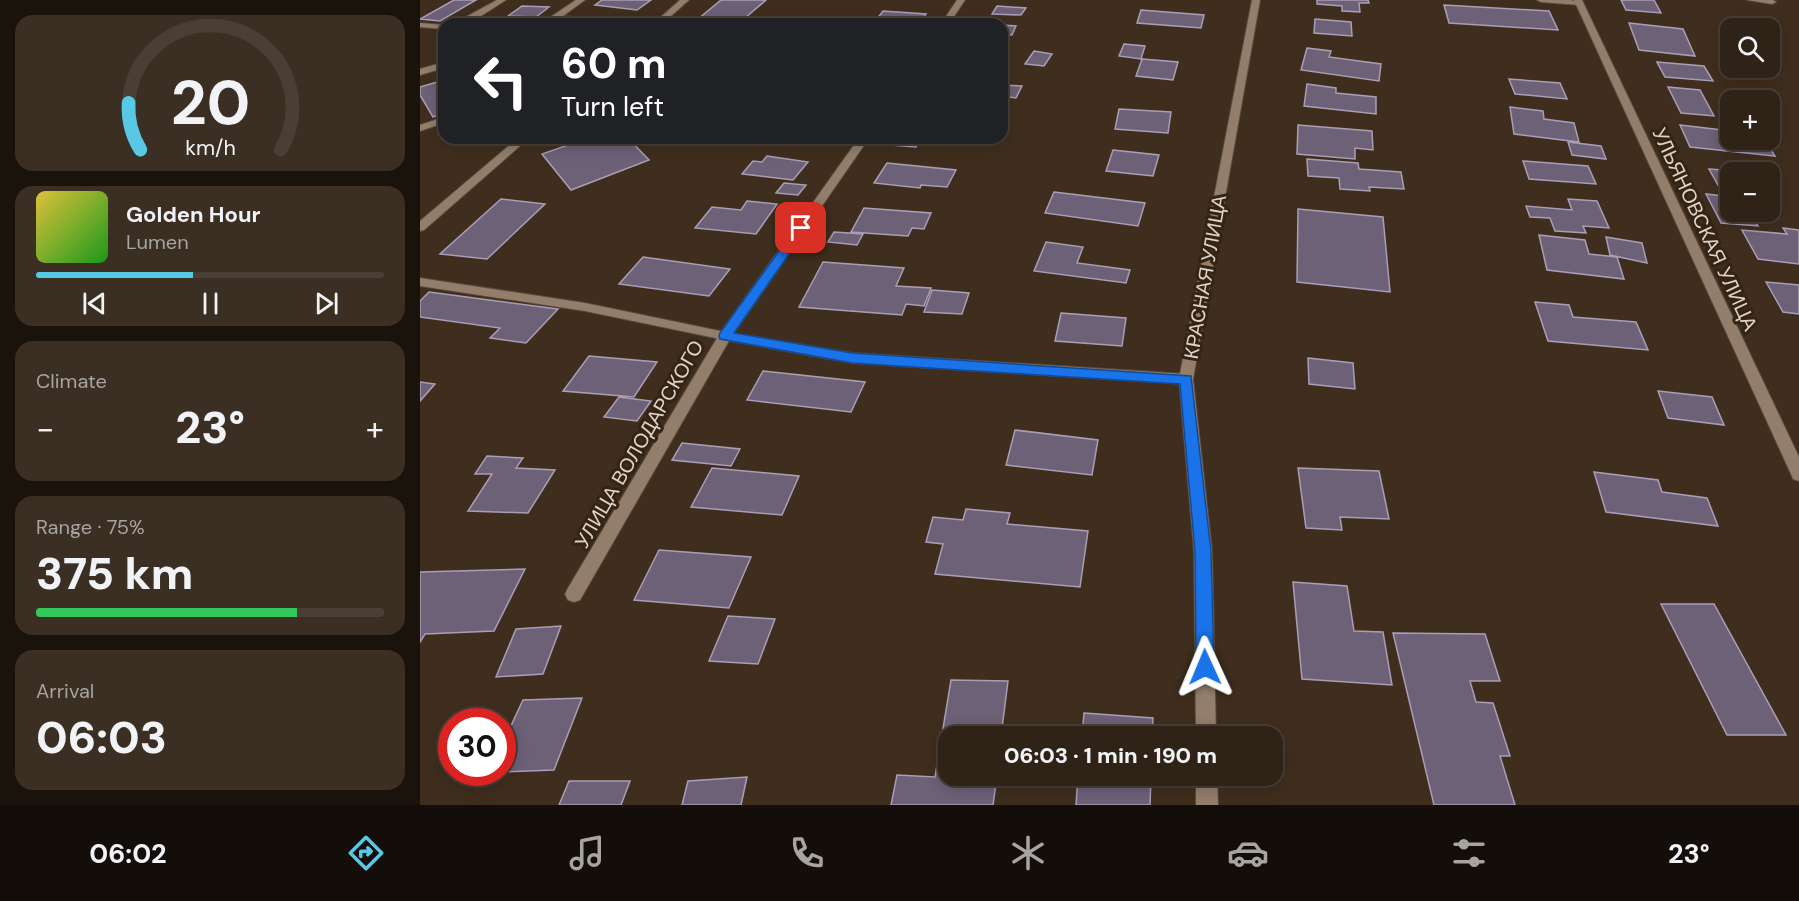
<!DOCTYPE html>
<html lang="en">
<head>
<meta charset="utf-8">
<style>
	body { margin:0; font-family:"DM Sans",sans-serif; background:#3b2f23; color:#f1f3f6; height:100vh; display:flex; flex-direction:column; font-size:22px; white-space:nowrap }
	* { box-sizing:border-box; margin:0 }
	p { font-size:20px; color:#a7a4a1 }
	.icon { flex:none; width:33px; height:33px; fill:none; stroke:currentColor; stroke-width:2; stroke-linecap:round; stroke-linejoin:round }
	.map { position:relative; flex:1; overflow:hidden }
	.panel { display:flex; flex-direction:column; gap:15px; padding:15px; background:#1a130c; width:420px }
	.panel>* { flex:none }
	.hud { position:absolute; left:18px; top:18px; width:570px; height:126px; border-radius:18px; box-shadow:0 3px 15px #0003,0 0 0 2px #4a3f35; background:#202124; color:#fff; overflow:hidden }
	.fabs { position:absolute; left:1300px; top:18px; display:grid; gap:12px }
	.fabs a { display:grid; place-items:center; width:60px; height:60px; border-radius:12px; background:#2f2216; box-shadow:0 3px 15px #0003,0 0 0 2px #4a3f35; font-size:30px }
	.speed { position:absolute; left:18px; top:708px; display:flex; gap:12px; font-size:30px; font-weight:700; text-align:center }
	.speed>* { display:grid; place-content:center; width:78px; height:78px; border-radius:50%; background:#2f2216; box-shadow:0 3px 15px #0003,0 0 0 2px #4a3f35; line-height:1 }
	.speed .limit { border:9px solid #d22; background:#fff; color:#111 }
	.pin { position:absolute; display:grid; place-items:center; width:51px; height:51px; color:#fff; margin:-26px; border-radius:12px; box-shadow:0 3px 9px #0006 }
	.me { position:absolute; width:66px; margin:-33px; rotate:359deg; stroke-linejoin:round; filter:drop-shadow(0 0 4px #0008) }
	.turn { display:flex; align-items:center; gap:21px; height:126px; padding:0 24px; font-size:27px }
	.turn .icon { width:78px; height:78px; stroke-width:2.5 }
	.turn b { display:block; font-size:42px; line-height:51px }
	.big { font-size:45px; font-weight:800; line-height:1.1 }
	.panel .widget { flex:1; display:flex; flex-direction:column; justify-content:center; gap:9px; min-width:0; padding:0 21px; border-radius:18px; background:#3b2f23 }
	.panel .dial { align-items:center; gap:0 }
	.dial svg { height:156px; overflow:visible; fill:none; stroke:#4a3f35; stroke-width:7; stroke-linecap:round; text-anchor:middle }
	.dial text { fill:#f1f3f6; stroke:none }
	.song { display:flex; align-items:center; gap:18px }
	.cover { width:72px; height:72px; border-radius:9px; background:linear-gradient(135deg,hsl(50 70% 55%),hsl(120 70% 35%)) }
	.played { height:6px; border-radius:3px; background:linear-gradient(90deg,#59c8e5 45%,#4a3f35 45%) }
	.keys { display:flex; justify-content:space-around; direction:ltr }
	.heat { display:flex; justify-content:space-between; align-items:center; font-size:33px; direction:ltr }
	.charge { height:9px; border-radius:4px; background:linear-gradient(90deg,#34c759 75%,#4a3f35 0) }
	.trip { position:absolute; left:518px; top:726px; width:345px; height:60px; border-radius:18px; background:#2f2216; box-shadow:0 3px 15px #0003,0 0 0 2px #4a3f35; font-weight:800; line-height:60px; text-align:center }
	.dock { display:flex; height:96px; justify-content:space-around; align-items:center; background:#130e09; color:#a7a4a1 }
	.dock .icon { width:42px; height:42px }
	.dock .on { color:#59c8e5 }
	.dock b { font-size:27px; color:#f1f3f6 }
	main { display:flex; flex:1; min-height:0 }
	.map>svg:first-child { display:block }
	.building { fill:#6c6177; stroke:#aa9eb6; stroke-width:1.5 }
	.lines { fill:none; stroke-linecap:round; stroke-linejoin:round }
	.lane-casing { stroke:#5a4b3d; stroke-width:2 }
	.street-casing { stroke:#5a4b3d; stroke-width:2 }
	.lane { fill:#927e6b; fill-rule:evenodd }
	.street { fill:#927e6b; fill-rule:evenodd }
	.route { fill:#1a73e8; stroke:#114b97; stroke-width:1.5 }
	.labels { text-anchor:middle; stroke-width:6; stroke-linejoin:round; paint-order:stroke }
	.street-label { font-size:20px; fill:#ded3c9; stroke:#352414 }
</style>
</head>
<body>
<main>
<section class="panel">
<div class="widget dial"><svg viewBox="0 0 100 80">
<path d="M14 69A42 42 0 1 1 86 69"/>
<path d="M14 69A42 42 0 0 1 8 45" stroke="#59c8e5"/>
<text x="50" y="56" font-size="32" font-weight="700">20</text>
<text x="50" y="72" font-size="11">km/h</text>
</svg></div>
<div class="widget">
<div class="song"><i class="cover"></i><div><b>Golden Hour</b><p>Lumen</p></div></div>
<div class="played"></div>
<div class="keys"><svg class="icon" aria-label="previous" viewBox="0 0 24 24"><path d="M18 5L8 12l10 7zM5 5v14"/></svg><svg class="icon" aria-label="pause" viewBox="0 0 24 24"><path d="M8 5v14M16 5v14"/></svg><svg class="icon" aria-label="next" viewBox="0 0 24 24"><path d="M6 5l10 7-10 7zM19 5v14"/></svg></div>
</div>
<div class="widget"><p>Climate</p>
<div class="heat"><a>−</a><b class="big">23°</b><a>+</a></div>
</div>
<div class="widget"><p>Range · 75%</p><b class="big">375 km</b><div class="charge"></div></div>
<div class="widget"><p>Arrival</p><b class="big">06:03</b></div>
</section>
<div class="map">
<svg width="1379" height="805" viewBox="0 0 1379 805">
	<rect width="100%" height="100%" fill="#3f2e1e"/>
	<path class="building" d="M34,0h22l-36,21 -20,-2z
		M182,0h49l-14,10 -42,-5z
		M301,0h45l-28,24h-46z
		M897,0h51l1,3h-10l1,9 -18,-1v-5l-25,-2z
		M1201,0h33l7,13 -35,-3z
		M1024,5l105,6 9,19 -109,-7z
		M102,6l27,1 -13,10 -28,-1z
		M577,6l29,2 -5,7 -29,-1z
		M721,10l63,5 -3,13 -64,-5z
		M463,11l43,3 -7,10h-46z
		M895,19l36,3 1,14 -38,-3z
		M1209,23l54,6 12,27 -56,-6z
		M582,25l14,1 -4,9 -10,-1z
		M704,44l21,2 -4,13 -22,-3z
		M887,48l24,3 -2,6 52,7 -2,17 -78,-11z
		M614,51l18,3 -8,12 -19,-2z
		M722,59l36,3 -5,18 -37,-4z
		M1237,62l47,4 9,15 -48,-4z
		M1089,79l51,4 7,16 -52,-5z
		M24,80v33l-11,4 -13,-22v-8z
		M887,84l29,4v5l40,4v17l-72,-8z
		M582,85l20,1 -6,12 -14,-2z
		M1248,87l32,3 14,26 -33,-3z
		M1090,107l33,4 1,8 30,4 5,19 -65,-8z
		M699,109l52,3 -3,21 -53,-4z
		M878,125l74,6 1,19 -18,-2v11l-58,-5z
		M1260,125l51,6v9h34l10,16 -85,-9z
		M168,138h40l21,22 -78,30 -29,-36z
		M475,138h26l-5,9 -25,-2z
		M1148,142l33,4 5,13 -34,-4z
		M693,150l46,5 -6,21 -47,-5z
		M347,156l41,6 -15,18 -51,-6 11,-13 9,1z
		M887,159l51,4 1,6 42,3 3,17 -35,-2 1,4 -30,-2 -1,-11 -31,-2z
		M1103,161l65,5 8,18 -67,-5z
		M467,163l69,7 -9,17 -26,-2 -1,3 -46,-5z
		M1289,169l40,3h-18v40h18l9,14 -37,-3 -15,-29 18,2z
		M364,183l22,2 -8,10 -22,-2z
		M634,192l91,11 -7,23 -93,-13z
		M81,199l44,5 -58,55 -47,-5z
		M1148,199l29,2 12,27 -26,-2 3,7 -31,-2 -5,-13 -20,-1 -4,-11 46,4z
		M327,201l30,3 -21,30 -61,-6 17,-21 29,3z
		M444,208l67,5 -7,16 -12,-1 -4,8 -57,-4z
		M878,209l85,8 7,75 -93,-10z
		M1363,228l16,2v34l-41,-5 -16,-29 45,4z
		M414,232l29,2 -6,11 -29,-3z
		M1119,235l46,5 4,14 28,3 7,22 -77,-9z
		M1186,237l36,6 5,20 -37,-8z
		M626,242l37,5 -6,16 53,7 -4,13 -92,-12z
		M223,257l87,12 -21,27 -90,-12z
		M403,262l81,6 -8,18 35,2 -7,18 -18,-2 -4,11 -103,-8z
		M1346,282l33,3v29l-16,-2z
		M512,290l37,3 -7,21 -38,-2z
		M9,292l129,17 -32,34 -36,-5 10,-10 -80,-11v-16z
		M1115,302l34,3 4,12 63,5 12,28 -100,-9z
		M641,313l65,5 -4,28 -67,-5z
		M169,356l68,6 -23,35 -71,-6z
		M888,358l45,5 2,26 -46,-5z
		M343,371l102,11 -14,30 -104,-12z
		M0,382l15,2 -15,17z
		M1238,391l54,6 12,28 -56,-7z
		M199,397l32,4 -14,20 -33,-4z
		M595,430l83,10 -6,35 -86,-10z
		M262,443l58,6 -9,17 -59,-6z
		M67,456l36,2 -7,10 39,2 -27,43 -60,-2 24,-37h-17z
		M292,468l87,8 -17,39 -91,-8z
		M878,468l81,3 10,48 -49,-2 2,13 -36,-2z
		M1174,472l64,8 4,12 45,6 11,28 -112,-14z
		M546,509l44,4 -3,11 81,7 -8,56 -145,-13 8,-30 -17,-2 7,-25 30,3z
		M239,550l92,7 -22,51 -95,-8z
		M105,569l-31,62 -69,3 -5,8v-70z
		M873,582l54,4 7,45 29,1 9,53 -90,-6z
		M1241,604h53l72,131h-59z
		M308,616l47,3 -17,45 -49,-3z
		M141,626l-18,48 -47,3 20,-48z
		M973,633l92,1 15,47h-30l6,21 17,1 17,53h-10l15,49h-81z
		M531,680l57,1 -7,55h-53v40h49l-4,29h-102l6,-30 38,2z
		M162,698l-28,72 -52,2v-27l21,-45z
		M664,713l69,5 -1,18h-70z
		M658,776h73l-1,29h-74z
		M327,777l-6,28h-59l6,-24z
		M149,781h61l-9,24h-62z"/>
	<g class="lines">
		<defs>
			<path id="lane" d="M77,0h9l-36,23 -17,1z
				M156,0h9l-22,16 61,6 4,2h-31l-45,-4v-4z
				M1117,0h33l13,3 -4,2 -38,-3z
				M1327,0h26l3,2 -4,2z
				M0,23l24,2v4l-24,-2z
				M24,62v6l-24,7v-6z
				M24,117v6l-24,8v-6z
				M0,278l165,25 140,29 127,21 334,21 7,5 -7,5 -334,-21 -127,-23 -140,-29 -165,-25z"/>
			<path id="street" d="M260,0h9l-27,24h-9z
				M537,0h8l-16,24h-8z
				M832,0h8l-67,379 19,172 4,185h-20l-2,-185 -15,-172z
				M1154,0h8l217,457v24l-6,-2 -2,-5z
				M98,138h11l-105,92 -4,1v-10z
				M439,138h10l-139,201 -150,261 -6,2 -6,-2 -3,-6 3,-6 152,-255z
				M776,776h21l1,29h-22z"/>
		</defs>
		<use href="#lane" class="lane-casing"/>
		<use href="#street" class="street-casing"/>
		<use href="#lane" class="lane"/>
		<use href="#street" class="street"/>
	</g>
	<path class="route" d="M381,225l6,3 -73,105 118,20 339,23 20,175 3,116 -3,6 -6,3 -6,-3 -3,-6 -1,-116 -15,-167 -328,-21 -132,-24 -1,-3 1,-3 77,-107z"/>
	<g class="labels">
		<g class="street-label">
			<text transform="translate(1285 229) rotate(65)" y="7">УЛЬЯНОВСКАЯ УЛИЦА</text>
			<text transform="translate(785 277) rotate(-80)" y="7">КРАСНАЯ УЛИЦА</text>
			<text transform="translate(219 444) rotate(-60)" y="7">УЛИЦА ВОЛОДАРСКОГО</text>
		</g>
	</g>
</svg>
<div class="fabs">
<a><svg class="icon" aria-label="search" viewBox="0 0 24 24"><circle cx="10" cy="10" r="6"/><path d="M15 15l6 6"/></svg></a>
<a>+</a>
<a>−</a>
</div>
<div class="speed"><div class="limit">30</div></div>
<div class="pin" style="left:381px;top:228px;background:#d93025"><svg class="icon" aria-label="arrive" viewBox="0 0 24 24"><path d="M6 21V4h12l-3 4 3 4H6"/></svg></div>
<svg class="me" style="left:785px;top:667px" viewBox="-20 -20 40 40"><path d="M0-17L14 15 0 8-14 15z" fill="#1a73e8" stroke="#fff" stroke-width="4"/></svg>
<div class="trip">06:03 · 1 min · 190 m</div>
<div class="hud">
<div class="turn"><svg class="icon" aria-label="left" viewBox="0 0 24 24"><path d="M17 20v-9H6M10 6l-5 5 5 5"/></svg><div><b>60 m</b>Turn left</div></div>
</div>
</div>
</main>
<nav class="dock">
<b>06:02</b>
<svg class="icon on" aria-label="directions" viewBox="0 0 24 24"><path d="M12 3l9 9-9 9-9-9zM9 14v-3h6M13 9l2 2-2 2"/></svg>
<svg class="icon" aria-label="music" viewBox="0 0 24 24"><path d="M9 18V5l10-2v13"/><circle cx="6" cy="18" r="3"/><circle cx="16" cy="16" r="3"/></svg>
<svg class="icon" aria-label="phone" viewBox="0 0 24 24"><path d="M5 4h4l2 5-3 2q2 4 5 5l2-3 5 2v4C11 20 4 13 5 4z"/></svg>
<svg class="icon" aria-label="climate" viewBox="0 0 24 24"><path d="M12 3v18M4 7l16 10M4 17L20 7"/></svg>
<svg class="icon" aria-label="car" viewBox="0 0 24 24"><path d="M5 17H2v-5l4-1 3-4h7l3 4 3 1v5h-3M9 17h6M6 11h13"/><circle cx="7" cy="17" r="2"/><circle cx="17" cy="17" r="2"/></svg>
<svg class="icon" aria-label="filters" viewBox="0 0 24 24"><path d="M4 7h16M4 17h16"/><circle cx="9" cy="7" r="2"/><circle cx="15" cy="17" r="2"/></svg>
<b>23°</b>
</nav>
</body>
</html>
